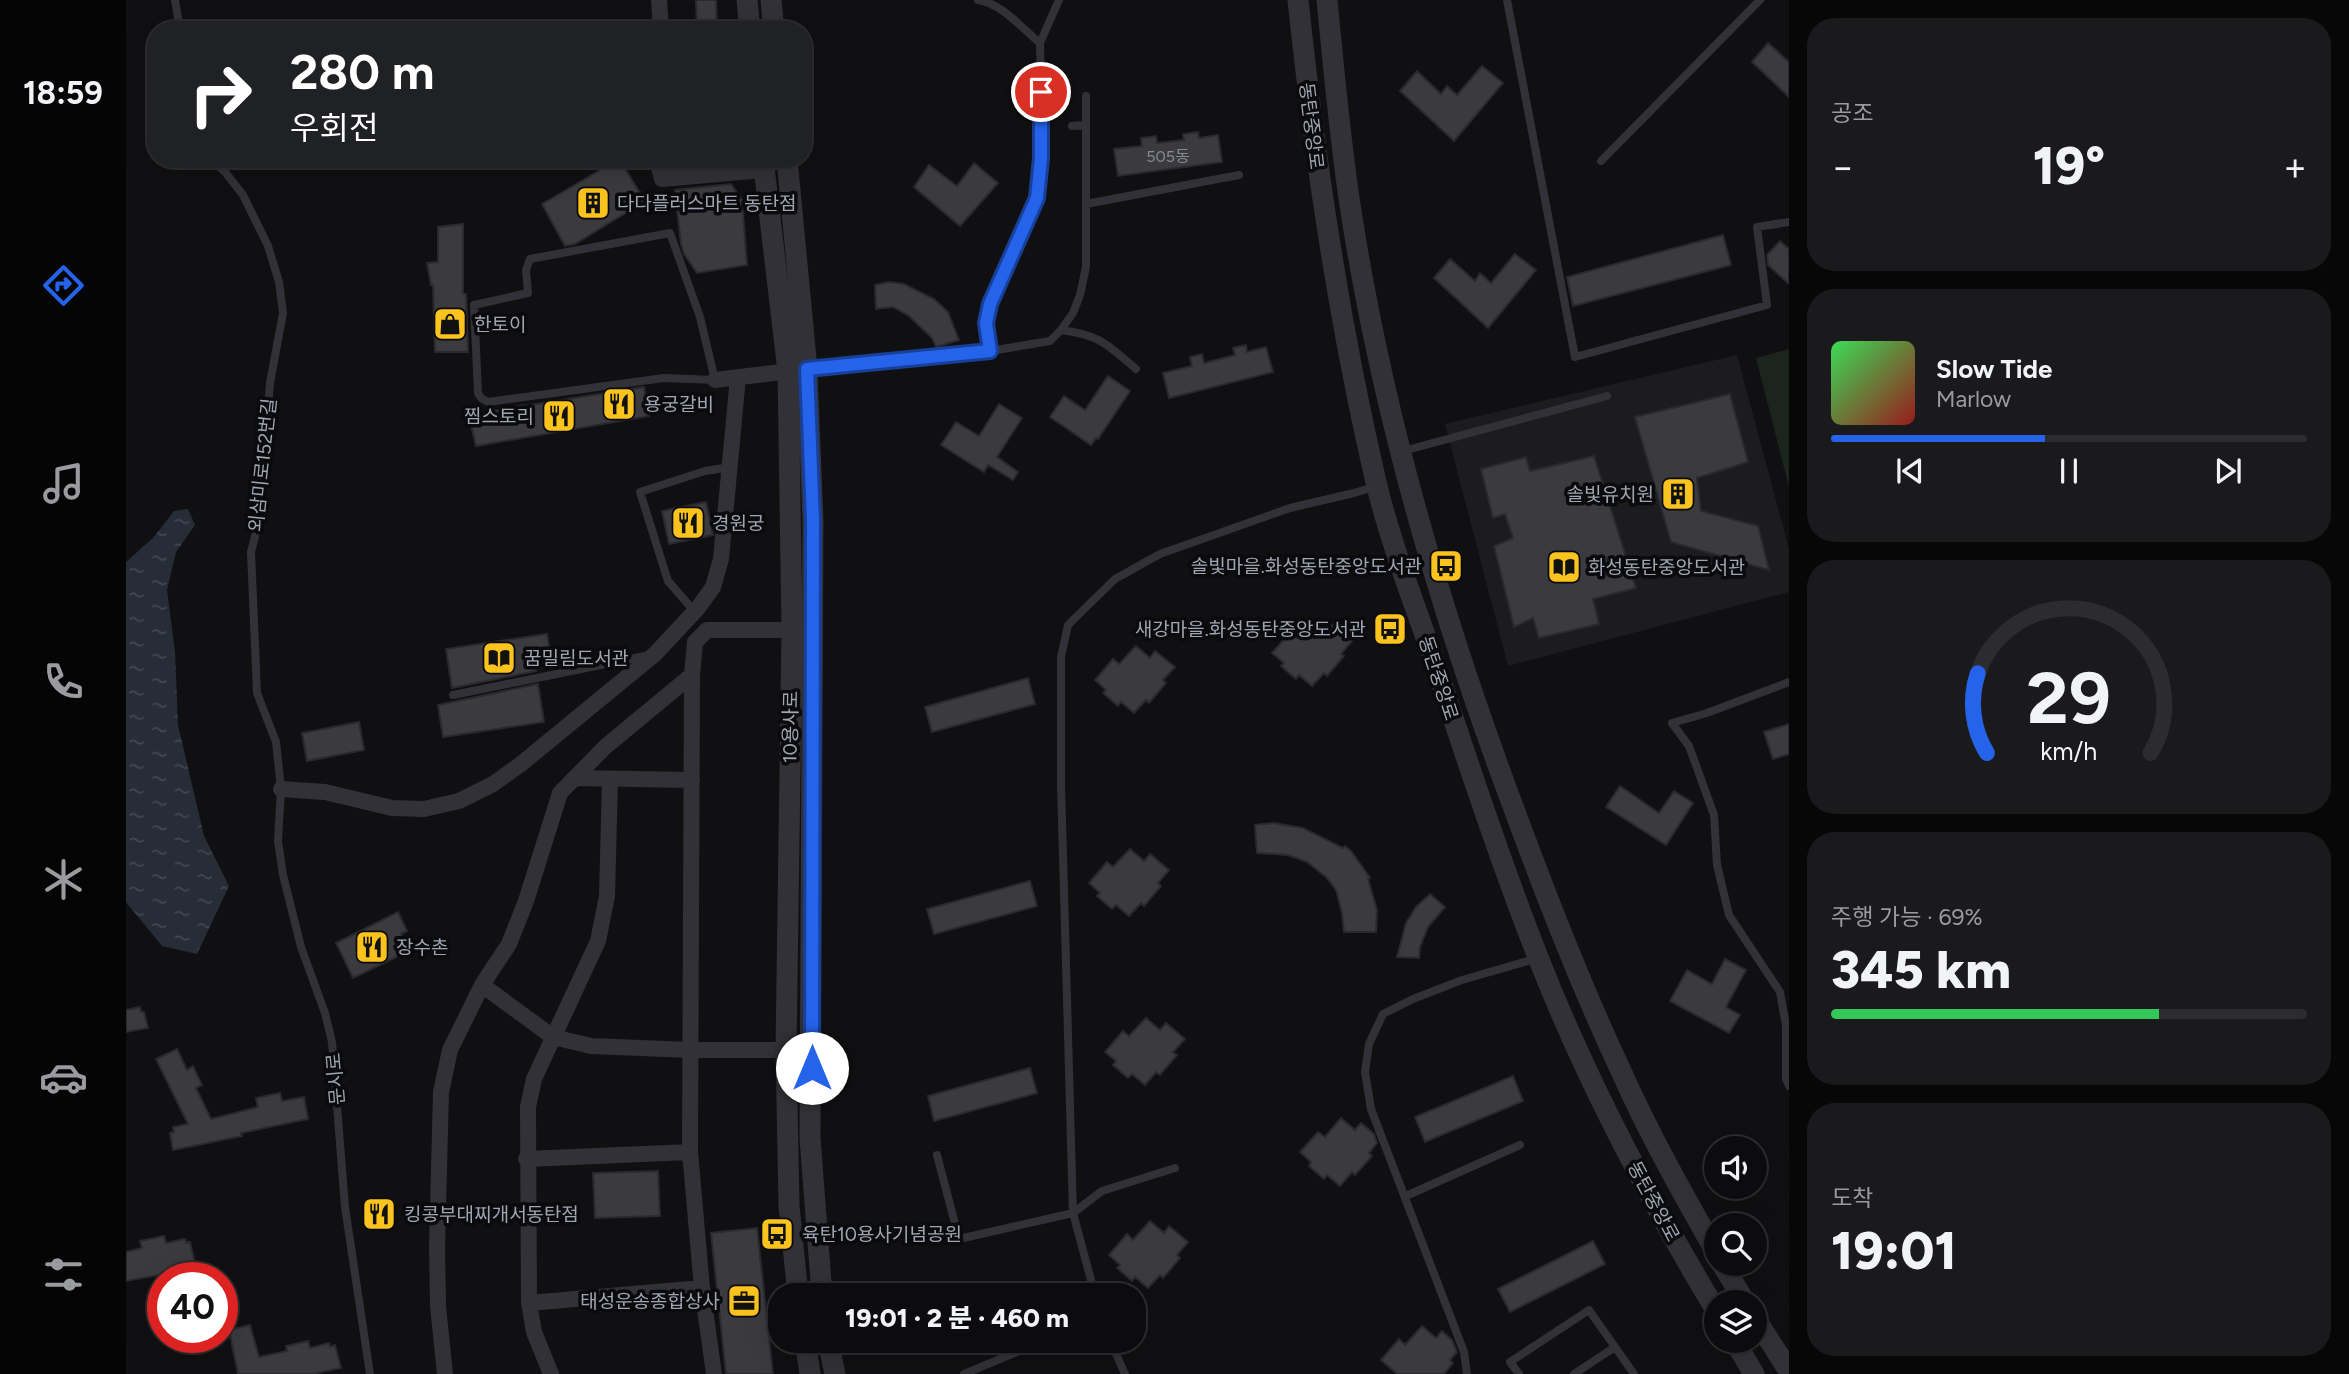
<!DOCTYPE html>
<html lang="ko">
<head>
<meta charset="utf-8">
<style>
	body { margin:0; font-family:Figtree,"Noto Sans KR",sans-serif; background:#1a1a1c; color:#f1f3f6; height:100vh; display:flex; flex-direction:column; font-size:26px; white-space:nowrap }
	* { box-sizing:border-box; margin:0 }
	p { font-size:23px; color:#9a9b9e }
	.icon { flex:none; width:38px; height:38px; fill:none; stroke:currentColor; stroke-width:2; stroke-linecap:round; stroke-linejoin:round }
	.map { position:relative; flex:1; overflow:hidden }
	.details { display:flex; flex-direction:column; gap:18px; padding:18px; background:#070708; width:560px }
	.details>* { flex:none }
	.top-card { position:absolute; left:21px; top:21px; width:665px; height:147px; border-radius:28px; box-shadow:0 7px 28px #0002,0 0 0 2px #2c2c2e; background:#202124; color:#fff; overflow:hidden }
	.tools { position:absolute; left:1578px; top:1136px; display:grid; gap:14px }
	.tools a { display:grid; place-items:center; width:63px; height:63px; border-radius:50%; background:#0c0c0e; box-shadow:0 7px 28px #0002,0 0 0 2px #2c2c2e; font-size:35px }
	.speed { position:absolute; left:21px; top:1262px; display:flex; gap:14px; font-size:35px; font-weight:700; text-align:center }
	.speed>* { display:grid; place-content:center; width:91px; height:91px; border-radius:50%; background:#0c0c0e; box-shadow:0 7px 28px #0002,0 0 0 2px #2c2c2e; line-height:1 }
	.speed .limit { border:10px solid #d22; background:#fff; color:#111 }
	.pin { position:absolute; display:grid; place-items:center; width:60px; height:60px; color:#fff; margin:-30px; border:4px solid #fff; border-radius:50%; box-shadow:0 2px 7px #0007 }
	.me { position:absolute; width:77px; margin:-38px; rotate:0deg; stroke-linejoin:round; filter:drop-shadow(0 0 5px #0008) }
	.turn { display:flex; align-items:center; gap:24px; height:147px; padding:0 28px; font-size:32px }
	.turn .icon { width:91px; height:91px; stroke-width:2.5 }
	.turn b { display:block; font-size:49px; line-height:60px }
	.big { font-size:52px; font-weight:800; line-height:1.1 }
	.details .tile { flex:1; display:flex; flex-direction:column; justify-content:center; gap:10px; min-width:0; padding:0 24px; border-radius:28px; background:#1a1a1c }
	.details .dial { align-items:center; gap:0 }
	.dial svg { height:182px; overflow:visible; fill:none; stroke:#2c2c2e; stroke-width:7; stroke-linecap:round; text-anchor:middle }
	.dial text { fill:#f1f3f6; stroke:none }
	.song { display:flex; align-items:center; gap:21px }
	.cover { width:84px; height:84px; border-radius:10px; background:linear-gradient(135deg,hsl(130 70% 55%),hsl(0 70% 35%)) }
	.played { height:7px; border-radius:4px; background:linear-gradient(90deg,#2563eb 45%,#2c2c2e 45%) }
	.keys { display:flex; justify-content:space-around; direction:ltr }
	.heat { display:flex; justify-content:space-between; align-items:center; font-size:38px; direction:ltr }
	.charge { height:10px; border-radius:5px; background:linear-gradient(90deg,#34c759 69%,#2c2c2e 0) }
	.trip { position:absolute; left:642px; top:1283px; width:378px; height:70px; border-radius:28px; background:#0c0c0e; box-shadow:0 7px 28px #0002,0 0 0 2px #2c2c2e; font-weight:800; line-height:70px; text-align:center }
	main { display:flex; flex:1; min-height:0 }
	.dock { display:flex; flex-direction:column; width:126px; justify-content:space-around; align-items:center; background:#050506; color:#9a9b9e }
	.dock .icon { width:49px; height:49px }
	.dock .active { color:#2563eb }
	.dock b { font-size:32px; color:#f1f3f6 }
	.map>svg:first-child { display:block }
	.built { fill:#1c1c1f }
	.park { fill:#1c241e }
	.water { fill:url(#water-ripples) }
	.building { fill:#3a3a3f; stroke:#2a2a2e; stroke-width:2 }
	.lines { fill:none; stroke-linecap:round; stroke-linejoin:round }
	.service { stroke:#313137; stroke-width:8 }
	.minor { stroke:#313137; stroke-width:16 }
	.tertiary { stroke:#313137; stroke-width:21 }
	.route-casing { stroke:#184099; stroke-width:18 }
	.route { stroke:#2563eb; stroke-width:12 }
	.labels { text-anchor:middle; stroke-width:7; stroke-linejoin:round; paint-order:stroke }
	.number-label { font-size:16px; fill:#868a96 }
	.street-label { font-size:19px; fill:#a0a5b3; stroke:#0b0b0d }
	.poi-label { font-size:19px; fill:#a0a5b3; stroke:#0b0b0d; text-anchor:start }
</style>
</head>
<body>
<main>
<nav class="dock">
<b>18:59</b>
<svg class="icon active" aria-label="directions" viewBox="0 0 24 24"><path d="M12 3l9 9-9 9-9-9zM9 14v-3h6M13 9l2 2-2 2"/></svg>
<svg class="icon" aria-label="music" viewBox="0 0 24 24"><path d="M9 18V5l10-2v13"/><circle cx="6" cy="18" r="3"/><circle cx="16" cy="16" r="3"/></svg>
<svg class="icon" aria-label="phone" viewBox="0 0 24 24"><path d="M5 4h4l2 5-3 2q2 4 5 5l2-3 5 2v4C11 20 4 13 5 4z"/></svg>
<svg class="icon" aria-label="climate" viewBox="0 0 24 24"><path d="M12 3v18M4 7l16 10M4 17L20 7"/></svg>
<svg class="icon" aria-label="car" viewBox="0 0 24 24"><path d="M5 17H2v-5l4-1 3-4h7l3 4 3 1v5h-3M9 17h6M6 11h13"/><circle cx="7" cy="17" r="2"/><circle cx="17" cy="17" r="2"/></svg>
<svg class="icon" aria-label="filters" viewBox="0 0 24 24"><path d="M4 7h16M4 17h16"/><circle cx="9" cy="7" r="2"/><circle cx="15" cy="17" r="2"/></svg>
</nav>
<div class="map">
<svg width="1663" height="1374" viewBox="0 0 1663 1374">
	<defs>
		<pattern id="water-ripples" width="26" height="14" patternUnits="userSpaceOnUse" patternTransform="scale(1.75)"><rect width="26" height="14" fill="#262d36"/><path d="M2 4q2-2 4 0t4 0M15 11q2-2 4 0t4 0" fill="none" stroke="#424851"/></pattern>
	</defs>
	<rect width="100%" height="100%" fill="#101012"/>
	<path class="built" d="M1611,355l52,194v43l-281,74 -63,-242z"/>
	<path class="park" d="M1663,349v138l-33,-129z"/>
	<path class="water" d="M62,509l7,16 -19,27 -9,38 8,62 3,73 26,111 25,50 -32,68 -35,-8 -36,-44v-340l27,-24 21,-27z"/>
	<path class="building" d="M570,0h20l1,30h-20z
		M1642,43l21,19v35l-37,-35z
		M1356,66l21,17 -49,58 -54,-50 17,-20 24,23 6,-8 10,9z
		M1072,132l1,6 19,-3 4,27 -104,14 -4,-27 28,-3 -1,-8 15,-2 1,7 27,-3 -1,-6z
		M493,159l26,42 -70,43 -10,2 -23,-42z
		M848,163l24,20 -38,43 -46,-39 15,-22 28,21z
		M605,184l11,16 5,65 -50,8 -13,-19 -3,-10 -6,-54z
		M337,224v70h3l2,58h-33l-2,-67h-2l-4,-22 11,-1v-35z
		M1597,235l8,30 -158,41 -6,-29z
		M1654,241l9,8v35l-21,-19 -1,-10z
		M1389,254l21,16 -48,58 -54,-50 16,-19 25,22 5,-8 11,10z
		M763,282l15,2 30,15 14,13 11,28 -23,7 -4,-9 -23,-22 -16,-9 -17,2 -1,-24z
		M1120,345l1,7 19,-5 7,25 -104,26 -6,-25 29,-7 -2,-9 12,-3 2,9 31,-8 -2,-7z
		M982,376l22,15 -32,48 -2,-1 -5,7 -41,-28 14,-21 21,14z
		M518,387l5,29 -173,30 -7,-30 54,-11 1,1z
		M1604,394l18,68 -51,16 4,33 57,15 11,44 -98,-28 -36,-125z
		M873,404l23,14 -25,39 21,15 -5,8 -25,-15 -4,7 -43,-27 15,-23 23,14z
		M1468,456l42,132 -43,11 6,25 -60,14 -6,-20 -19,9 -20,-81 19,-8 -8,-24 -12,4 -12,-49 45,-12 4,14z
		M580,502l7,33 -44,9 -7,-33z
		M1187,619l14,12 6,-7 19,17 -11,13 3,2 -17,20 -3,-3 -12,13 -13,-11 -3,4 -15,-13 3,-3 -12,-10 19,-21 6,6z
		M421,634l5,32 -17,3 1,2 -84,17 -6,-39z
		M1010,646l14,12 5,-7 20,16 -12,13 3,3 -17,20 -3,-3 -12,13 -13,-11 -3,4 -15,-13 3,-3 -11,-10 18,-21 6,5z
		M902,678l7,26 -103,28 -7,-25z
		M412,684l6,38 -101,15 -5,-32z
		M233,722l5,28 -57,11 -5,-28z
		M1663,724v30l-16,5 -9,-27z
		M1494,786l39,27 15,-22 19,12 -27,42 -60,-38z
		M1148,823l29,5 40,20 2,-2 6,5 19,27 -2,1 9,31 -1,22h-32l-2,-19 -6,-23 -10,-13 -19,-15 -19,-7 -31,-2 -2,-28z
		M1004,849l14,12 6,-7 19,16 -11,13 3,3 -17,20 -3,-3 -12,13 -13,-11 -4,4 -15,-13 3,-3 -11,-10 18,-21 6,5z
		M904,881l7,25 -103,28 -7,-25z
		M1304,894l15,13 -17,20 -8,20 -1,11 -22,-1 9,-34 10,-16z
		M272,912l9,19 -6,3 8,17 -56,27 -17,-35z
		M1599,959l21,11 -20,37 14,8 -11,18 -59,-32 17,-31 25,14z
		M14,1007l1,5h3l4,16 -22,4v-22z
		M1020,1018l14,12 6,-7 19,16 -12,13 4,3 -17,20 -4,-3 -11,13 -13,-11 -4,4 -15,-13 3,-4 -11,-9 18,-21 6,5z
		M51,1049l10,21 6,-4 9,19 -6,3 15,31 47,-12 -2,-9 24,-5 2,8 22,-4 4,22 -67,14 1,3 -69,14 -3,-17 4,-1 -1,-5 15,-3 -32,-65z
		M904,1068l7,25 -103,28 -6,-25z
		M1387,1076l10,25 -98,41 -10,-25z
		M1215,1118l14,12 6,-7 13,11 3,9 -8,10 3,3 -17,19 -3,-3 -12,14 -13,-11 -3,4 -15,-13 2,-4 -11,-10 18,-20 7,5z
		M532,1171l2,45 -65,2 -2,-45z
		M1024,1221l14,12 5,-7 19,16 -11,13 3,3 -17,20 -3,-3 -12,13 -13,-11 -3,4 -15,-13 3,-3 -11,-10 18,-21 6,6z
		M631,1228l16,146h-47l-15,-141z
		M38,1236l2,7 19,-4 1,4 4,-1 6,26 -70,13v-29l16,-4 -2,-7z
		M1467,1241l12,23 -95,48 -12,-23z
		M124,1325l9,32 28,-6 -1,-5 22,-5 2,7 19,-5 1,4 5,-2 6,23 -28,6h-75l-9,-44z
		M1296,1326l14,12 6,-7 10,9 5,12 -7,8 3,3 -9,11h-47l-16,-14 18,-21 6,6z"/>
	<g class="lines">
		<path class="service" d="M49,0l5,30
			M852,0c23,3 44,28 62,43
			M1381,0l68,357 192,-52 -10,-78 32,-5
			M946,126l14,-1
			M84,159l15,13 18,23 25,51 11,36 4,31 -13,70 -11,138 -8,31 6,141 19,49 5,47 -3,52 5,34 18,72 24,66 7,29 13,165 25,167
			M1475,161l159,-161
			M960,204l153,-29
			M544,233l30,84 15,63 -51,-2 -176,24 -7,-4 -3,-5 -4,-88 54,-12 -2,-23 4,-11z
			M935,330c39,5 46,14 75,39
			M864,351l-4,-28 4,-19 47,-106 5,-81 -2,-74 19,-43
			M683,369l181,-18 60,-10 11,-11 12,-17 7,-18 6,-28v-171
			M1277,451l204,-55
			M569,612l-27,-31 -28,-89 65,-21 26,-4
			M1663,682l-82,31 -35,10 17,23 25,69 3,50 12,50 51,77 6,34v53l3,7
			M327,695l192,-39
			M811,1155l22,84 114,-26 29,-22 73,-23
			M1280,1196l114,-51
			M969,1295l-22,-82 -12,-428v-128l7,-32 47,-46 45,-25 130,-46 64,-15 20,-6
			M984,1340l15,34
			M838,1374l60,-25 32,-9
			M1341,1374l-3,-22 -93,-243 -6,-37 4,-28 14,-30 30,-15 49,-19 76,-22
			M1393,1374l-9,-12 79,-52 45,64
			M1448,1374l41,-27"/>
		<path class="minor" d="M533,0l2,30
			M531,159l5,20 102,-9
			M589,380l83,-10
			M450,778l116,2
			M155,789l44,3 67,16 32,1 35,-8 34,-17 28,-20 134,-110 43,-46 15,-21 8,-28 17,-182
			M356,985l71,52 38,9 100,4h95
			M400,1159l164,-7
			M403,1303l173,-15
			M319,1374l-7,-68 -1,-60 4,-154 9,-42 32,-65 27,-41 17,-43 34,-108 45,-46 87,-72
			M425,1374l-17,-42 -5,-29 -1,-196 6,-28 64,-138 9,-45 3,-117
			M588,1374l-12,-86 -12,-136 2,-477 3,-33 12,-12h85"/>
		<path class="tertiary" d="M621,0l3,30
			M645,0l3,30
			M1172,0c17,162 41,323 78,482 16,67 43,133 65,199 30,92 61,185 97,276 48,123 111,242 179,355
			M1201,0c7,70 13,142 24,211 30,195 85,386 153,571 36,98 73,195 117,289 28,63 62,123 96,183
			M637,159l25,212 4,259 -6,420 3,156 9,89
			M661,159l20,210 6,152 -3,617 12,157
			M1596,1264l23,38
			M1629,1318l34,53
			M679,1340l5,34
			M702,1340l7,34
			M1608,1340l20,34"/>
	</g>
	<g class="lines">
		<defs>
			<path id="route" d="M686,1068l1,-547 -6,-152 183,-18 -4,-28 4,-19 47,-106 4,-40v-66"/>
		</defs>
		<use href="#route" class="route-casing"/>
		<use href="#route" class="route"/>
	</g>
	<defs>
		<symbol id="building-square" viewBox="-11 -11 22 22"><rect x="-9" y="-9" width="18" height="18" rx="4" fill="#fbc31e" stroke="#0b0b0d"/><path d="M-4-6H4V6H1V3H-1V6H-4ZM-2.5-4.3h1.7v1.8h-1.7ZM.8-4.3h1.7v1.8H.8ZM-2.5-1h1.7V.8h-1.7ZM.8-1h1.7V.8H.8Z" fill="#111"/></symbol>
		<symbol id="shop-square" viewBox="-11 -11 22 22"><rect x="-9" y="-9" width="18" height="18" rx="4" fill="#fbc31e" stroke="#0b0b0d"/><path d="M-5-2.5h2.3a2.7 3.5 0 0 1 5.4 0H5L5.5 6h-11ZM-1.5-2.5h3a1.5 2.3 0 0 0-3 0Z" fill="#111"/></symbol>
		<symbol id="restaurant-square" viewBox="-11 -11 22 22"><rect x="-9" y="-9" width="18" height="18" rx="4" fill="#fbc31e" stroke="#0b0b0d"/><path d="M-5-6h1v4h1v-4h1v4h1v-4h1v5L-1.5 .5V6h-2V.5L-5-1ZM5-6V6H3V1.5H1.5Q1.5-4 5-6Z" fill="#111"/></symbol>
		<symbol id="bus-square" viewBox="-11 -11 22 22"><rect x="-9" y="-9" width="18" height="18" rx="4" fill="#fbc31e" stroke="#0b0b0d"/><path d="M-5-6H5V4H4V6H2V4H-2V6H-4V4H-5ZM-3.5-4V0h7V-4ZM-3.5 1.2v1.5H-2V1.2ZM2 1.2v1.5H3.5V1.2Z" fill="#111"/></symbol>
		<symbol id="library-square" viewBox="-11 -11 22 22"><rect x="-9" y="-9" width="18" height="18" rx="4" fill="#fbc31e" stroke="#0b0b0d"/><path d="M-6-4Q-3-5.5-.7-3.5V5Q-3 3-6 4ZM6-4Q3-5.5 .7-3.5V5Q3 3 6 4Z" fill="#111"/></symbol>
		<symbol id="office-square" viewBox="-11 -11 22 22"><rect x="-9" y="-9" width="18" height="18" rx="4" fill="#fbc31e" stroke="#0b0b0d"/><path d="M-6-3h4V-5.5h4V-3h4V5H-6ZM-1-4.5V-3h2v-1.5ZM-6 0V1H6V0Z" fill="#111"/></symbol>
	</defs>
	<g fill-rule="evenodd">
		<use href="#building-square" x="448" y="184" width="38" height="38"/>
		<use href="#shop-square" x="305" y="305" width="38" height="38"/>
		<use href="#restaurant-square" x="474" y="385" width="38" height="38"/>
		<use href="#restaurant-square" x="414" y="397" width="38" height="38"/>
		<use href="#building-square" x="1533" y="475" width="38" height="38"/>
		<use href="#restaurant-square" x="543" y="504" width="38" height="38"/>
		<use href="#bus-square" x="1301" y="547" width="38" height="38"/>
		<use href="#library-square" x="1419" y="548" width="38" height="38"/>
		<use href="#bus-square" x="1245" y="610" width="38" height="38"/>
		<use href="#library-square" x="354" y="639" width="38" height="38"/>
		<use href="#restaurant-square" x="227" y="928" width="38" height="38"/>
		<use href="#restaurant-square" x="234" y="1195" width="38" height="38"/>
		<use href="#bus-square" x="632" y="1215" width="38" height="38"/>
		<use href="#office-square" x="599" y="1282" width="38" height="38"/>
	</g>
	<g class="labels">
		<g class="number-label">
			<text x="1042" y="162">505동</text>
		</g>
		<g class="street-label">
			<text transform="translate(1186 126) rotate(83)" y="7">동탄중앙로</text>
			<text transform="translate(136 465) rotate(-84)" y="7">외삼미로152번길</text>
			<text transform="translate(1313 678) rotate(72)" y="7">동탄중앙로</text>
			<text transform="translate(664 727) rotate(-89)" y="7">10용사로</text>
			<text transform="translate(209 1079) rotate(-95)" y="7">문시로</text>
			<text transform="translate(1528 1201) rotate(62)" y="7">동탄중앙로</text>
		</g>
		<g class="poi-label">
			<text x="491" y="210">다다플러스마트 동탄점</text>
			<text x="348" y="331">한토이</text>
			<text x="518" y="411">용궁갈비</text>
			<text x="408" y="423" text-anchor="end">찜스토리</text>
			<text x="1528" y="501" text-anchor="end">솔빛유치원</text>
			<text x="586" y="530">경원궁</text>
			<text x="1296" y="573" text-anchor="end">솔빛마을.화성동탄중앙도서관</text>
			<text x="1462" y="574">화성동탄중앙도서관</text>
			<text x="1240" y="636" text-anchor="end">새강마을.화성동탄중앙도서관</text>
			<text x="398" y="665">꿈밀림도서관</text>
			<text x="270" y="954">장수촌</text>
			<text x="278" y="1221">킹콩부대찌개서동탄점</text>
			<text x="676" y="1241">육탄10용사기념공원</text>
			<text x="594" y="1308" text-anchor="end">태성운송종합상사</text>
		</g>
	</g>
</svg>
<div class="tools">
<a><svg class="icon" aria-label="sound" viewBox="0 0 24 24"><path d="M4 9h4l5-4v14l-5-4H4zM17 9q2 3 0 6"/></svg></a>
<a><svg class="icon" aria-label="search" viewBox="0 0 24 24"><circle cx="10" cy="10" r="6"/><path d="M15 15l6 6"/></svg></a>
<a><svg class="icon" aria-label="layers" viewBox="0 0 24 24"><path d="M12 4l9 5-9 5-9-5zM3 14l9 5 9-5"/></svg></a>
</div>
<div class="speed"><div class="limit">40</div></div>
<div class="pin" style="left:915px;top:92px;background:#d93025"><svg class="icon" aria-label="arrive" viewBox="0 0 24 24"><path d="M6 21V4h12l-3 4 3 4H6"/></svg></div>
<svg class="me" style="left:686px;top:1068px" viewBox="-20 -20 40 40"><circle r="19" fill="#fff"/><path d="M0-13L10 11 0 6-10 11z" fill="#2563eb"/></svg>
<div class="trip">19:01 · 2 분 · 460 m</div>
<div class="top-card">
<div class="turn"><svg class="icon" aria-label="right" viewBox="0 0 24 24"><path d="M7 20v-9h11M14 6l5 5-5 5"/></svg><div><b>280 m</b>우회전</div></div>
</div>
</div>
<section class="details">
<div class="tile"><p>공조</p>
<div class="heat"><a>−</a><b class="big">19°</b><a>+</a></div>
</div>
<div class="tile">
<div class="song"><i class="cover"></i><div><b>Slow Tide</b><p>Marlow</p></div></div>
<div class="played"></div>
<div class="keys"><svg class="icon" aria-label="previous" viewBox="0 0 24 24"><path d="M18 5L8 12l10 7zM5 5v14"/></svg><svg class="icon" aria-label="pause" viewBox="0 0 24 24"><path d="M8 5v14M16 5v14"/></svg><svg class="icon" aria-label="next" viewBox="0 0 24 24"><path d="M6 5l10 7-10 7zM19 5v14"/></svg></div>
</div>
<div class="tile dial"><svg viewBox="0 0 100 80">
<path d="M14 69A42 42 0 1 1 86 69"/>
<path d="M14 69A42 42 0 0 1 10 34" stroke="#2563eb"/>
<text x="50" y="56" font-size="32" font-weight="700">29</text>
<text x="50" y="72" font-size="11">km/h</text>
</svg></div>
<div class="tile"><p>주행 가능 · 69%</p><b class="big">345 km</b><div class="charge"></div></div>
<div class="tile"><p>도착</p><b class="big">19:01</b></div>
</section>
</main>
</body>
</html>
